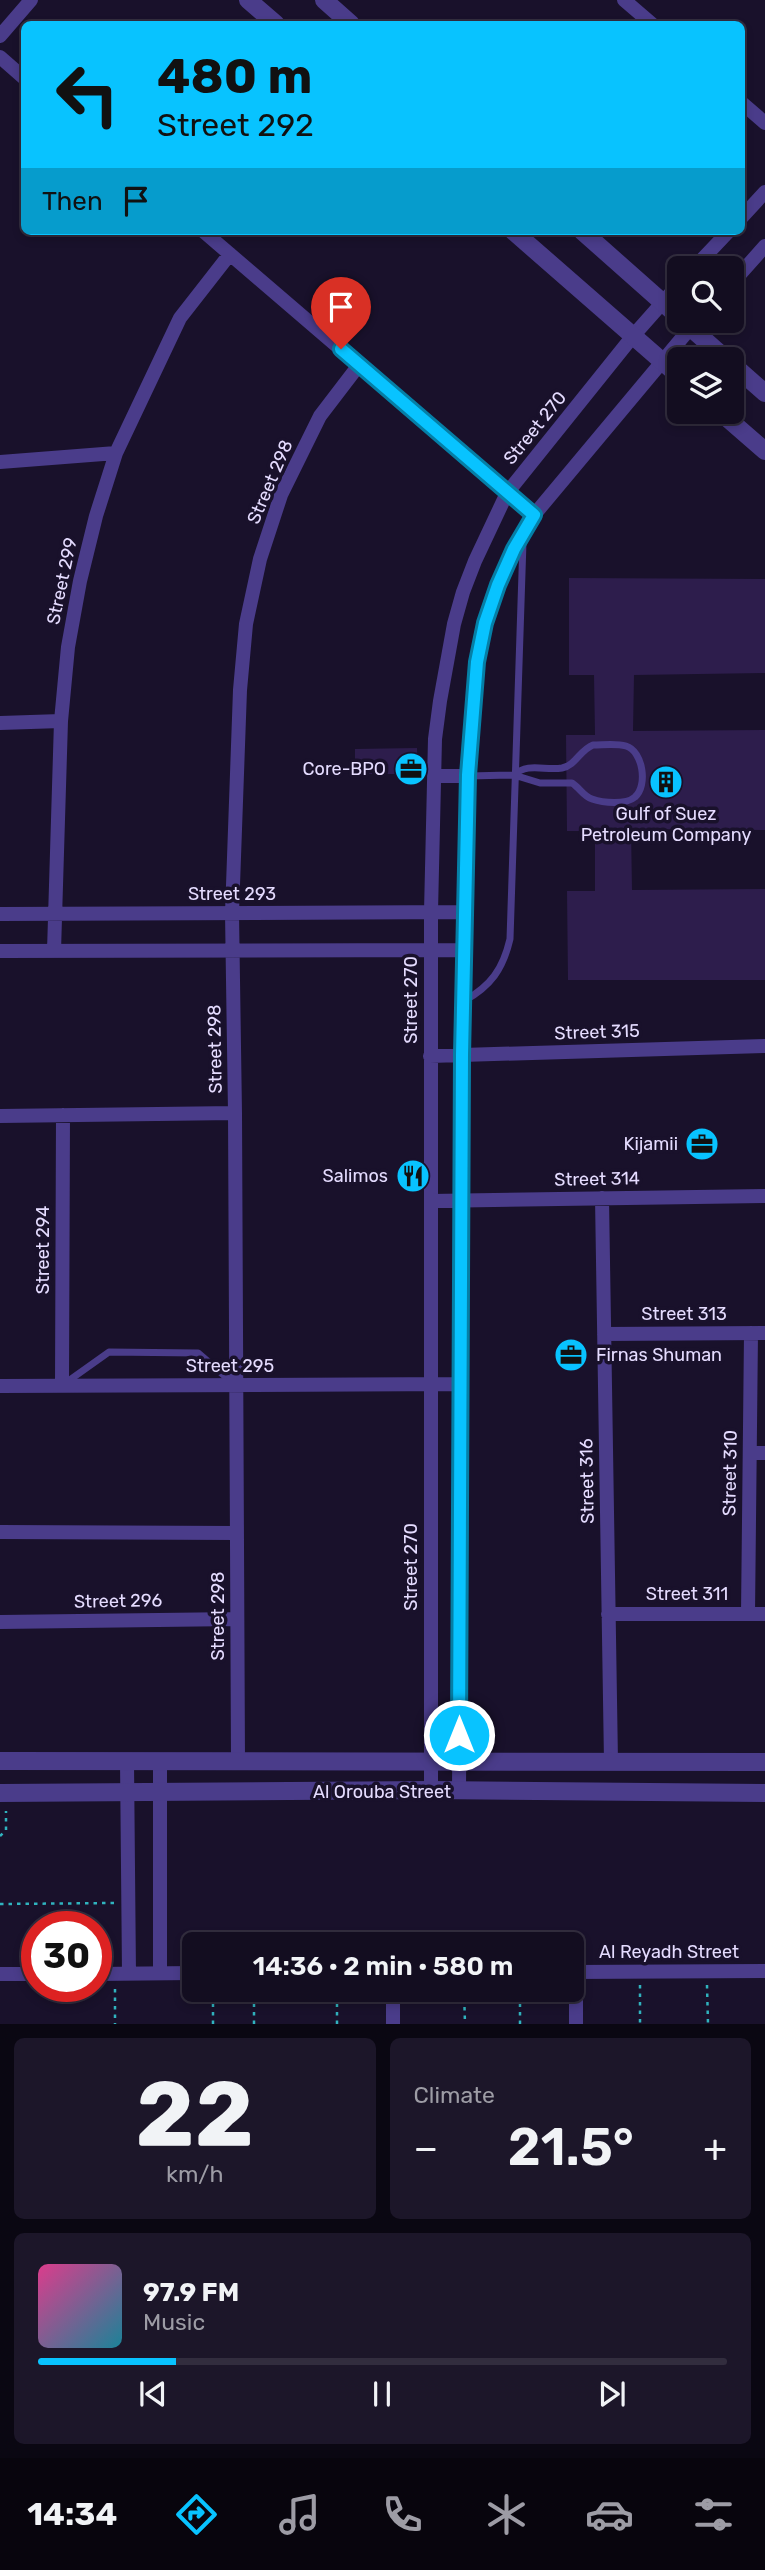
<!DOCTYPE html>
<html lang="en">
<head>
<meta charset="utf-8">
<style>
	body { margin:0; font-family:Rubik,sans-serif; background:#1c1629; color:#f1f3f6; height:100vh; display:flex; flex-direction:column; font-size:26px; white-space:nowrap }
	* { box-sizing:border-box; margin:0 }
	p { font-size:23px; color:#9d9ca5 }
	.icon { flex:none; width:38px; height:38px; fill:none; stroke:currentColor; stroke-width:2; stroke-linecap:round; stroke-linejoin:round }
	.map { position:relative; height:2024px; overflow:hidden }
	.panel { display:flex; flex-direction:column; gap:14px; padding:14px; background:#0a0712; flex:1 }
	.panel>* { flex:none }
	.guide { position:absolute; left:21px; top:21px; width:724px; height:214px; border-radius:10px; box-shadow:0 4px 10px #0003,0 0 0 2px #322d3e; background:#08c3ff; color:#111; overflow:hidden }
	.controls { position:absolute; left:667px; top:256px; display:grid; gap:14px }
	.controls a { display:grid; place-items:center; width:77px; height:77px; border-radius:10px; background:#130d20; box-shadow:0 4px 10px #0003,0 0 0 2px #322d3e; font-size:35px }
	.speed { position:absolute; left:21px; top:1911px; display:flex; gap:14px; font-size:35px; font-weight:700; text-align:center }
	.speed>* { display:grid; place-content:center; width:91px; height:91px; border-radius:50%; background:#130d20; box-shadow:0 4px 10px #0003,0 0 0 2px #322d3e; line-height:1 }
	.speed .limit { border:10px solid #d22; background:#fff; color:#111 }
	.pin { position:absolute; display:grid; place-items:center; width:60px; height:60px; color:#fff; margin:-72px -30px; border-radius:50% 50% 50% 0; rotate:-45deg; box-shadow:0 0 7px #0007 }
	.pin .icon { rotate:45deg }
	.me { position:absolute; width:77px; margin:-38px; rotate:0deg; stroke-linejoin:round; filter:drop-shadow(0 0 5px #0008) }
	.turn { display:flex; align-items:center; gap:24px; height:147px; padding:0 21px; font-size:32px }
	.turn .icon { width:91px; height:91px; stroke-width:2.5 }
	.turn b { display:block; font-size:49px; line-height:60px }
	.then { display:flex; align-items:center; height:66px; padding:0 21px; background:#0003; gap:14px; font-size:26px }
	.big { font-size:52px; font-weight:600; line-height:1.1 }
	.panel .card { flex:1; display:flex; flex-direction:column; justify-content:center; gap:10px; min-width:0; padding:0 24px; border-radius:10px; background:#1c1629 }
	.panel .dial { align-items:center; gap:0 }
	.dial b { font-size:91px; line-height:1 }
	.song { display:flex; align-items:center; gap:21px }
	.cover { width:84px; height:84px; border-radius:10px; background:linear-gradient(135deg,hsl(330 70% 55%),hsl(190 70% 35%)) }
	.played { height:7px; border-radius:4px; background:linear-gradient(90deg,#08c3ff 20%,#322d3e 20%) }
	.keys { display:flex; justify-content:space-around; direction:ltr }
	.heat { display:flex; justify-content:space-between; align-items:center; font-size:38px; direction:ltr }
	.panel .tiles { flex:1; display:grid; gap:14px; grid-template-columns:1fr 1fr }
	.card:last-child { grid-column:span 2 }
	.trip { position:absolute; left:182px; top:1932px; width:402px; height:70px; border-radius:10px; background:#130d20; box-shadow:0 4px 10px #0003,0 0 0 2px #322d3e; font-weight:600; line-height:70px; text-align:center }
	.menu { display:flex; height:112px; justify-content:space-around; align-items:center; background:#08050d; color:#9d9ca5 }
	.menu .icon { width:49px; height:49px }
	.menu .active { color:#08c3ff }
	.menu b { font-size:32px; color:#f1f3f6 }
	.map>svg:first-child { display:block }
	.building { fill:#2d1d4c }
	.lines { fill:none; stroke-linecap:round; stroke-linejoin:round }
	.path { stroke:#30b3be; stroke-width:2.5; stroke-dasharray:3.5 5; stroke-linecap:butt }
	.service { stroke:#4a3c8a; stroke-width:7 }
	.minor { stroke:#4a3c8a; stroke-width:14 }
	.tertiary { stroke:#4a3c8a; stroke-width:18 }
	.route-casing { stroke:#057fa6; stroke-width:18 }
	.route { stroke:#08c3ff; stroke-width:12 }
	.labels { text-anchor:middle; stroke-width:7; stroke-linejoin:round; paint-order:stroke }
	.street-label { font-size:18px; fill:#e5dcff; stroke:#19112b }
	.poi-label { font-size:18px; fill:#e5dcff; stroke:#19112b; text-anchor:end }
</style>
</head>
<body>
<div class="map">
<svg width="765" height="2024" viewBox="0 0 765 2024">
	<rect width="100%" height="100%" fill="#19112b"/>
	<path class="building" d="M569,578l196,1v94l-131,2 -1,56 132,-1v100l-134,-1 1,61 133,-1v91h-197l-1,-89h28v-60h-28l-1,-96h29l-1,-60h-25z
		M417,748l1,26h-63v-25z"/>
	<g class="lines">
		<path class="path" d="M0,1836l6,-6v-19
			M0,1904l115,-1
			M640,1985v39
			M707,1985l1,39
			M115,1989v35
			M464,1990l1,34
			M213,2024v-34
			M254,2024v-34
			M337,2024v-34
			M520,2024v-34"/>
		<path class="service" d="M593,745c10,0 23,-2 33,1 17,5 22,40 9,51 -9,8 -32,6 -43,2 -9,-3 -12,-11 -20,-16h-32l-26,-8c14,-13 31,-4 48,-7 14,-3 18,-18 31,-23z
			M469,776l45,-1
			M464,1001c27,-15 39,-32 46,-62l13,-397
			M64,1384l45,-32 89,1 35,30"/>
		<path class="minor" d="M624,0l28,24
			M0,36l31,-36
			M0,57l24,21
			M742,103l23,20
			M742,217l23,-25
			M203,231l331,284
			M694,268l35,-37
			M732,283l33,-37
			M0,462l116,-9
			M0,723l61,-2
			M434,776h34
			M0,914l464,-2
			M0,951l464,-1
			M54,951l7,-230 7,-74 12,-66 16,-65 20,-63 64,-135 50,-64
			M430,1056l335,-10
			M0,1116l235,-3
			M602,1198l9,564
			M431,1201l334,-5
			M604,1334l161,-1
			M0,1386l460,-2
			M62,1386l1,-271
			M750,1453h15
			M0,1532l237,1
			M608,1614h157
			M748,1614l3,-281
			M0,1622l237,-3
			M127,1761l2,213
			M238,1761l-3,-648 -3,-200 8,-223 6,-66 14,-65 21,-64 39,-79 39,-51
			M160,1762v211
			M431,1790v-878l4,-173 5,-38 14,-77 9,-32 12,-31 32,-68 126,-157 46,-52
			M459,1792l5,-880c2,-59 3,-118 7,-178 3,-37 5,-75 15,-112 10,-38 28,-73 48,-107l163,-195
			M572,1972l193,-1
			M576,1972v52
			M0,1974h37
			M96,1974l98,-1
			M393,2024v-34"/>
		<path class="tertiary" d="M248,0l28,24
			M324,0l27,24
			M513,231l166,145
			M582,231l97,86
			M682,320l44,39
			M732,364l33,29
			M719,411l46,40
			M0,1761l765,1
			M0,1793l431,-3 334,3"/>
	</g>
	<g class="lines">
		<defs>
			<path id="route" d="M341,349l193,166 -20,34 -16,36 -13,38 -8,39 -9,113 -6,280 -3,680"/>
		</defs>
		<use href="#route" class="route-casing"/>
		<use href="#route" class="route"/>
	</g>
	<defs>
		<symbol id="office-disc" viewBox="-11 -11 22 22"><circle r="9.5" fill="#08c3ff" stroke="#19112b"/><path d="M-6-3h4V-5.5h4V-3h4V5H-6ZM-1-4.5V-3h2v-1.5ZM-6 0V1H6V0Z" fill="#111"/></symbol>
		<symbol id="building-disc" viewBox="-11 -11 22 22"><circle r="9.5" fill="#08c3ff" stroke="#19112b"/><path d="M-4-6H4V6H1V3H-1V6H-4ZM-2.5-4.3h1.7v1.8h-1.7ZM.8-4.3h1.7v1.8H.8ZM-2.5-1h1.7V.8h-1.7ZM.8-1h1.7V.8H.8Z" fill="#111"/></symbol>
		<symbol id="restaurant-disc" viewBox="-11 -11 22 22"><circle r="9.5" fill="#08c3ff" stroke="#19112b"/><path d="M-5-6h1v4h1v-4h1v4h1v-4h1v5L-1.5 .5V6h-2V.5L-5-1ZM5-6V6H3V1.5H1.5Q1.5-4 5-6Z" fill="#111"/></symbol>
	</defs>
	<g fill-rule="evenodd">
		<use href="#office-disc" x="392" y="750" width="38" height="38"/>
		<use href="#building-disc" x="647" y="763" width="38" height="38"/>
		<use href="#office-disc" x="683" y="1125" width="38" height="38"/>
		<use href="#restaurant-disc" x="394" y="1157" width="38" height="38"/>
		<use href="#office-disc" x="552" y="1336" width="38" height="38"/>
	</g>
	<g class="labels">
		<g class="street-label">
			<text transform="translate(535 428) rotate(-51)" y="6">Street 270</text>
			<text transform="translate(270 482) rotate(-67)" y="6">Street 298</text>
			<text transform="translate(62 581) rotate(-78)" y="6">Street 299</text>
			<text x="232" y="900">Street 293</text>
			<text transform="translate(411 1000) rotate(-90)" y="6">Street 270</text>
			<text transform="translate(597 1032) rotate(-2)" y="6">Street 315</text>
			<text transform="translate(215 1049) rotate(-91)" y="6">Street 298</text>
			<text transform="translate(597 1179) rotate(-1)" y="6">Street 314</text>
			<text transform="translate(43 1250) rotate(-90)" y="6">Street 294</text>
			<text x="684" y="1320">Street 313</text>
			<text x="230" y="1372">Street 295</text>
			<text transform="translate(730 1473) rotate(-89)" y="6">Street 310</text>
			<text transform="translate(587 1481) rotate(-91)" y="6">Street 316</text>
			<text transform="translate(411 1567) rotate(-90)" y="6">Street 270</text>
			<text x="687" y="1600">Street 311</text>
			<text transform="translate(118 1601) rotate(-1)" y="6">Street 296</text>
			<text transform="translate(218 1616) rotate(-90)" y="6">Street 298</text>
			<text x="382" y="1798">Al Orouba Street</text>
			<text x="669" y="1958">Al Reyadh Street</text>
		</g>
		<g class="poi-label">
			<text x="386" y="775">Core-BPO</text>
			<text x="666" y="820" text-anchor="middle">Gulf of Suez<tspan x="666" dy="21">Petroleum Company</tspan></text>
			<text x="678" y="1150">Kijamii</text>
			<text x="388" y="1182">Salimos</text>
			<text x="596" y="1361" text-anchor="start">Firnas Shuman</text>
		</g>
	</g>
</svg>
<div class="controls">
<a><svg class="icon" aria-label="search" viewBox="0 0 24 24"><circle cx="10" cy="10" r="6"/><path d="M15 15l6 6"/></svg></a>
<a><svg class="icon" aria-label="layers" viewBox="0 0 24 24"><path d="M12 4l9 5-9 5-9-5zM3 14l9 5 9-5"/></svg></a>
</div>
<div class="speed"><div class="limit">30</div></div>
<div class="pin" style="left:341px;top:349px;background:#d93025"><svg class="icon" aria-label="arrive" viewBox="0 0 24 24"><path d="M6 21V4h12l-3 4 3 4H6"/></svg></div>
<svg class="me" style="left:459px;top:1735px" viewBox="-20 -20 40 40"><circle r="17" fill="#08c3ff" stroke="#fff" stroke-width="3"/><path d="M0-11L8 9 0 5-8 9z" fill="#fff"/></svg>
<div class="trip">14:36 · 2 min · 580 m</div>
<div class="guide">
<div class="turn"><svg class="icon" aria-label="left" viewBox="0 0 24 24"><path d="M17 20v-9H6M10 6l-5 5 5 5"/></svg><div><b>480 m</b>Street 292</div></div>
<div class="then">Then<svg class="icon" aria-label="arrive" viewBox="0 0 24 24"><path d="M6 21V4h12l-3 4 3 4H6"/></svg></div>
</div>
</div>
<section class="panel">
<div class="tiles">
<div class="card dial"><b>22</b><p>km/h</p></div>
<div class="card"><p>Climate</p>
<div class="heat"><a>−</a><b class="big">21.5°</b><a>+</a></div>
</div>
<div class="card">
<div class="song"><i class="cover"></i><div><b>97.9 FM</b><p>Music</p></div></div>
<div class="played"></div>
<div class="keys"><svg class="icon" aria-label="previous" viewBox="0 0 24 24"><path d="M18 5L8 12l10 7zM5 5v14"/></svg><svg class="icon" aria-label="pause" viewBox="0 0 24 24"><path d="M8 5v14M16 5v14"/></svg><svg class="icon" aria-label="next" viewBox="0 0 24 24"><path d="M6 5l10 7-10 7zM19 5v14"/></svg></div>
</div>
</div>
</section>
<nav class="menu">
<b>14:34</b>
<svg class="icon active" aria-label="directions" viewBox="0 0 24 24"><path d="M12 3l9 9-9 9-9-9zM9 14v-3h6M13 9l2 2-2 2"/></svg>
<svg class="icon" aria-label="music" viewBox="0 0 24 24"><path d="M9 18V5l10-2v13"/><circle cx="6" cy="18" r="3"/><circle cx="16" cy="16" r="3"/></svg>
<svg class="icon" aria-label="phone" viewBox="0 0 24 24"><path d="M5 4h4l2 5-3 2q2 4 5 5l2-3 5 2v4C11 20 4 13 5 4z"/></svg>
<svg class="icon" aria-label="climate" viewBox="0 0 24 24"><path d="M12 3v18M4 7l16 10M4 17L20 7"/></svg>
<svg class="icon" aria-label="car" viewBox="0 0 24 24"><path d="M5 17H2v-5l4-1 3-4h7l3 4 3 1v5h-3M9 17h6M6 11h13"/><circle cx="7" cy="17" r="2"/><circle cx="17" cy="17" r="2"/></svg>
<svg class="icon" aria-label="filters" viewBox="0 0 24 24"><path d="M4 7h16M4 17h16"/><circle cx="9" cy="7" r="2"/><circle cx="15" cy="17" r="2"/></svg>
</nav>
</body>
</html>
